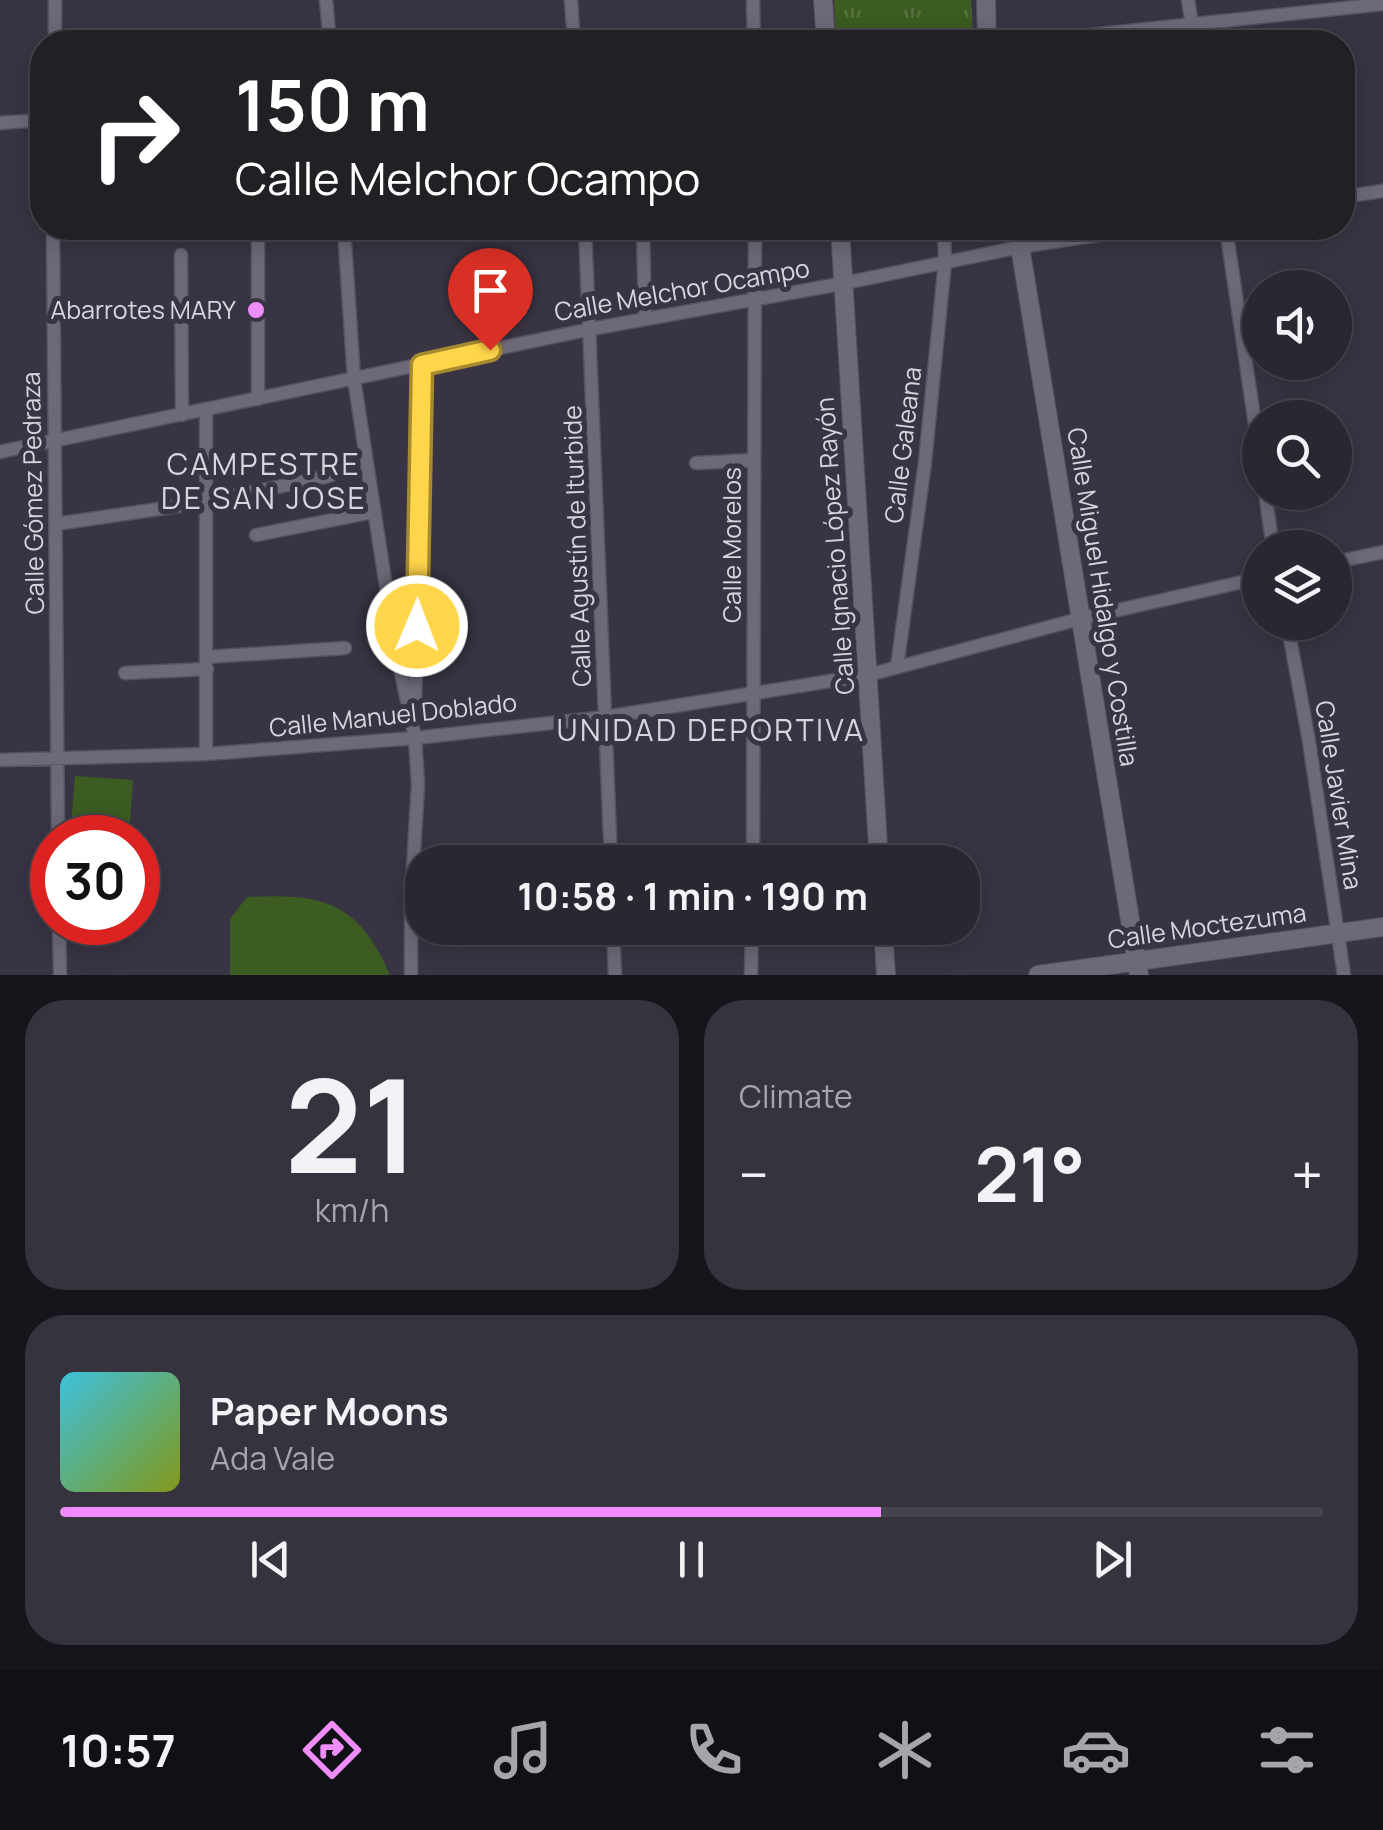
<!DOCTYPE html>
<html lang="en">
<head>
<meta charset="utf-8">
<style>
	body { margin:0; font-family:Manrope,sans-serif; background:#36333e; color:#f1f3f6; height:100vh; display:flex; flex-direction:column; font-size:38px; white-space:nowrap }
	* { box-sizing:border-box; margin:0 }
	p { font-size:32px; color:#a5a5ac }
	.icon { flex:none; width:55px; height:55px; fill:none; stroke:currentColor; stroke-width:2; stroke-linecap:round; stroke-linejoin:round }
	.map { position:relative; height:975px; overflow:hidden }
	.sheet { display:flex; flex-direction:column; gap:25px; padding:25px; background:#17151c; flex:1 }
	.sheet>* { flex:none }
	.hud { position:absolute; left:30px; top:30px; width:1325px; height:210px; border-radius:40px; box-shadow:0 5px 25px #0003,0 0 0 2px #46444d; background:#202124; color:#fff; overflow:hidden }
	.buttons { position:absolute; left:1242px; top:270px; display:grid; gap:20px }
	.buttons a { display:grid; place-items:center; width:110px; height:110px; border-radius:50%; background:#2a2732; box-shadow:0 5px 25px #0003,0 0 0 2px #46444d; font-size:50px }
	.speed { position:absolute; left:30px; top:815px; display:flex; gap:20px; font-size:50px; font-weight:700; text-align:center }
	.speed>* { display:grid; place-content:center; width:130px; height:130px; border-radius:50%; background:#2a2732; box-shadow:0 5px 25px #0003,0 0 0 2px #46444d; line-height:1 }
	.speed .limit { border:15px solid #d22; background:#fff; color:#111 }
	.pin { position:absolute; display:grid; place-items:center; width:85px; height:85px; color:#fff; margin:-102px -42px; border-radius:50% 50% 50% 0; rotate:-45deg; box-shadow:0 0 10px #0007 }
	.pin .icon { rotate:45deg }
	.me { position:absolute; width:110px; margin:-55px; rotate:1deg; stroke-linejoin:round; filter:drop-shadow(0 0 8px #0008) }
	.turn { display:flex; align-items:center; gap:35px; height:210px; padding:0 40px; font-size:45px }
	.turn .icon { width:130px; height:130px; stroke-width:2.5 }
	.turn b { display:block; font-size:70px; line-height:85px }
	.big { font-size:75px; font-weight:700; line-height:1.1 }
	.sheet .card { flex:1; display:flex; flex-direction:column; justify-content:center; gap:15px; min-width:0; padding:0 35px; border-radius:40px; background:#36333e }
	.sheet .dial { align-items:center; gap:0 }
	.dial b { font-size:130px; line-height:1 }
	.song { display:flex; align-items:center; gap:30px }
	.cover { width:120px; height:120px; border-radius:15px; background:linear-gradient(135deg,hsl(190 70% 55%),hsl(70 70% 35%)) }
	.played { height:10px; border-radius:5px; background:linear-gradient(90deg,#ee8cf9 65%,#46444d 65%) }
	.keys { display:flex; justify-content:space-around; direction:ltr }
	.heat { display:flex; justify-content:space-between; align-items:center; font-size:55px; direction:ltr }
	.sheet .tiles { flex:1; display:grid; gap:25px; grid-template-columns:1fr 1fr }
	.card:last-child { grid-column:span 2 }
	.trip { position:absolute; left:405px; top:845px; width:575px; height:100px; border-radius:40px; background:#2a2732; box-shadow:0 5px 25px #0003,0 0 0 2px #46444d; font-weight:700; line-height:100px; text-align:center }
	.menu { display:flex; height:160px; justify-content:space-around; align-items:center; background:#111014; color:#a5a5ac }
	.menu .icon { width:70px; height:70px }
	.menu .current { color:#ee8cf9 }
	.menu b { font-size:45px; color:#f1f3f6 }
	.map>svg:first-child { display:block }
	.grass { fill:#3c5c22 }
	.park { fill:url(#park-tufts) }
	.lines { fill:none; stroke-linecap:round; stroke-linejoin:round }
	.street-casing { stroke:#565360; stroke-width:15 }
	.secondary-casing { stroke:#565360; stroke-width:20 }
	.street { stroke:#6d6979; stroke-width:12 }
	.secondary { stroke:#6d6979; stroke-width:18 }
	.route-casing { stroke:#a68a30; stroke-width:25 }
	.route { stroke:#ffd54a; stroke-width:18 }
	.poi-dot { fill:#ee8cf9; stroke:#383443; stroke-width:4 }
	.labels { text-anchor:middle; stroke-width:10; stroke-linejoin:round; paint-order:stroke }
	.street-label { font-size:25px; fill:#d8d5df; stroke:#383443 }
	.poi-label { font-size:25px; fill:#d8d5df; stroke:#383443; text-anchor:end }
	.quarter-label { font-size:30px; letter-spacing:2.5px; fill:#d8d5df; stroke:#383443 }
</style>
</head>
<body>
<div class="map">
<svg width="1383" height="975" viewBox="0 0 1383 975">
	<defs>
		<pattern id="park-tufts" width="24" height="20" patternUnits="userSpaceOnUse" patternTransform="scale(2.5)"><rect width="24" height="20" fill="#3c5c22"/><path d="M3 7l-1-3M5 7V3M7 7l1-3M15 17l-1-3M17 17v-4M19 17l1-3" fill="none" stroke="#577242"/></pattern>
	</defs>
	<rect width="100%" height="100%" fill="#383443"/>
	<path class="grass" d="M75,776l58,4 -4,57h-59z
		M247,897c74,-4 112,4 143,78h-160v-56z"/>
	<path class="park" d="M834,0h137l2,35 -137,7z"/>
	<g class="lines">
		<defs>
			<path id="street" d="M326,0l4,42
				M571,0l3,42
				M753,0l1,42
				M1188,0l7,42
				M55,42v-42
				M1024,42l359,-38
				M0,123l42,-3
				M1342,197l41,-6
				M53,228l5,610
				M258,228v171
				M344,228l10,151 41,266 20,93 3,46 -7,118v73
				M585,228l26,634
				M643,228l2,91
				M1226,228l34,230
				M181,255l1,160
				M206,410v344
				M0,452l591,-123 254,-46 175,-36 123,-19
				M696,463l58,-3
				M1265,492l8,56
				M56,524l150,-22 124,-26
				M256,535l117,-23
				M1335,562l48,-10
				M1287,622l22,119 35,234
				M206,657l139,-9
				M897,667l28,-205 20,-200 -1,-34
				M125,673l82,-4
				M415,712l7,-347
				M0,760l206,-6 209,-16 191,-21 262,-42 215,-57 177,-40
				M753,862l2,-634
				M59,922l1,53
				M613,928l2,47
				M751,975l1,-47"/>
			<path id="secondary" d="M823,0l3,42
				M986,0l1,42
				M840,228l39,634
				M1017,228l122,747
				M883,928l3,47
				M1038,975l345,-48"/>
		</defs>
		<use href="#street" class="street-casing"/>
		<use href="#secondary" class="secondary-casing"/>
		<use href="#street" class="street"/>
		<use href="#secondary" class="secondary"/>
	</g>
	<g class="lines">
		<defs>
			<path id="route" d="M417,626l5,-261 68,-15"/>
		</defs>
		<use href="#route" class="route-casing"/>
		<use href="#route" class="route"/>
	</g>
	<circle class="poi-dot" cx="256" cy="310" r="10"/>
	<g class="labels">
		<g class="street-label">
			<text transform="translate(682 290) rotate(-10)" y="9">Calle Melchor Ocampo</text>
			<text transform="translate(903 445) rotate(-83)" y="9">Calle Galeana</text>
			<text transform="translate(33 493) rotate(-91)" y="9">Calle Gómez Pedraza</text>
			<text transform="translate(732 545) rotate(-90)" y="9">Calle Morelos</text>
			<text transform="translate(577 546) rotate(-92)" y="9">Calle Agustín de Iturbide</text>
			<text transform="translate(835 546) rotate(-94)" y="9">Calle Ignacio López Rayón</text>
			<text transform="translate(1103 597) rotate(81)" y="9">Calle Miguel Hidalgo y Costilla</text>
			<text transform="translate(393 715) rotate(-6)" y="9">Calle Manuel Doblado</text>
			<text transform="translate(1339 795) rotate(81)" y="9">Calle Javier Mina</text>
			<text transform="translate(1207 926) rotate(-8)" y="9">Calle Moctezuma</text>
		</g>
		<g class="poi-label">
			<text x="236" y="319">Abarrotes MARY</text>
		</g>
		<g class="quarter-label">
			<text x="264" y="475">CAMPESTRE<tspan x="264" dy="34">DE SAN JOSE</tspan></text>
			<text x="711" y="741">UNIDAD DEPORTIVA</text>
		</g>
	</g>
</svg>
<div class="buttons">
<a><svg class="icon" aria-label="sound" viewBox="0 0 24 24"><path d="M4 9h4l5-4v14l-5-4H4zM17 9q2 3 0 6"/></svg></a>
<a><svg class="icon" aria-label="search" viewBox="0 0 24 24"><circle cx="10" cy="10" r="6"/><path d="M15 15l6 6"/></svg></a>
<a><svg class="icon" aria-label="layers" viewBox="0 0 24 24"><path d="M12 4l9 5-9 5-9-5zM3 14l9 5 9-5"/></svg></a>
</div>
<div class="speed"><div class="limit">30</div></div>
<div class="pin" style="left:490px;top:350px;background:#d93025"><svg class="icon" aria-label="arrive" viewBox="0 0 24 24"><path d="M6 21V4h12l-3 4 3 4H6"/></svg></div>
<svg class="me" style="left:417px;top:626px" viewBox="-20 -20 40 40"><circle r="17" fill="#ffd54a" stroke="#fff" stroke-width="3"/><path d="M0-11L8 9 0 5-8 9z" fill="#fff"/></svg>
<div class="trip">10:58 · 1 min · 190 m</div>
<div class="hud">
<div class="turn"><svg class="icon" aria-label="right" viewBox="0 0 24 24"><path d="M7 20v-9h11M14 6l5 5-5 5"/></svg><div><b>150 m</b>Calle Melchor Ocampo</div></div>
</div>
</div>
<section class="sheet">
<div class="tiles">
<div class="card dial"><b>21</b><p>km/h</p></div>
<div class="card"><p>Climate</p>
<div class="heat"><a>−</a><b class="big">21°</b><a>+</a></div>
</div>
<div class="card">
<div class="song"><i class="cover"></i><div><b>Paper Moons</b><p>Ada Vale</p></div></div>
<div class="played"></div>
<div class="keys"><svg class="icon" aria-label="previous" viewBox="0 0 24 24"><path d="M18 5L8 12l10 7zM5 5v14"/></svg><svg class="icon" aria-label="pause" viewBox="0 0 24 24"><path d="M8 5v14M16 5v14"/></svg><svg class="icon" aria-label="next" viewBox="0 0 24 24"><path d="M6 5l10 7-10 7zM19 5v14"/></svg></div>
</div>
</div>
</section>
<nav class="menu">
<b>10:57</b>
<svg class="icon current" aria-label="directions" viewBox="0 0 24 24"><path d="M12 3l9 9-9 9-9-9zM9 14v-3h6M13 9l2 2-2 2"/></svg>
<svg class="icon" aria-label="music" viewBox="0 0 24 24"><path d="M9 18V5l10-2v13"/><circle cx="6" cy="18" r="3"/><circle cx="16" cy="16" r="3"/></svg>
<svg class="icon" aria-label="phone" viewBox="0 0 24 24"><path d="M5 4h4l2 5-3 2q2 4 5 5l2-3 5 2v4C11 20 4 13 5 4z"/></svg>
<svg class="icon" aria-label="climate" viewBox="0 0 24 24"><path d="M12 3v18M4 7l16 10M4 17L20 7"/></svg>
<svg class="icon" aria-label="car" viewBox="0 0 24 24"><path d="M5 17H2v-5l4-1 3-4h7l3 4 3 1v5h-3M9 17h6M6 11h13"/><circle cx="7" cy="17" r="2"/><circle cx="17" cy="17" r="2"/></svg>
<svg class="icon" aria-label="filters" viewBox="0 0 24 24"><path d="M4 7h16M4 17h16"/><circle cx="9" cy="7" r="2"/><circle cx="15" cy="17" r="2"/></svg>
</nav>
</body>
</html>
